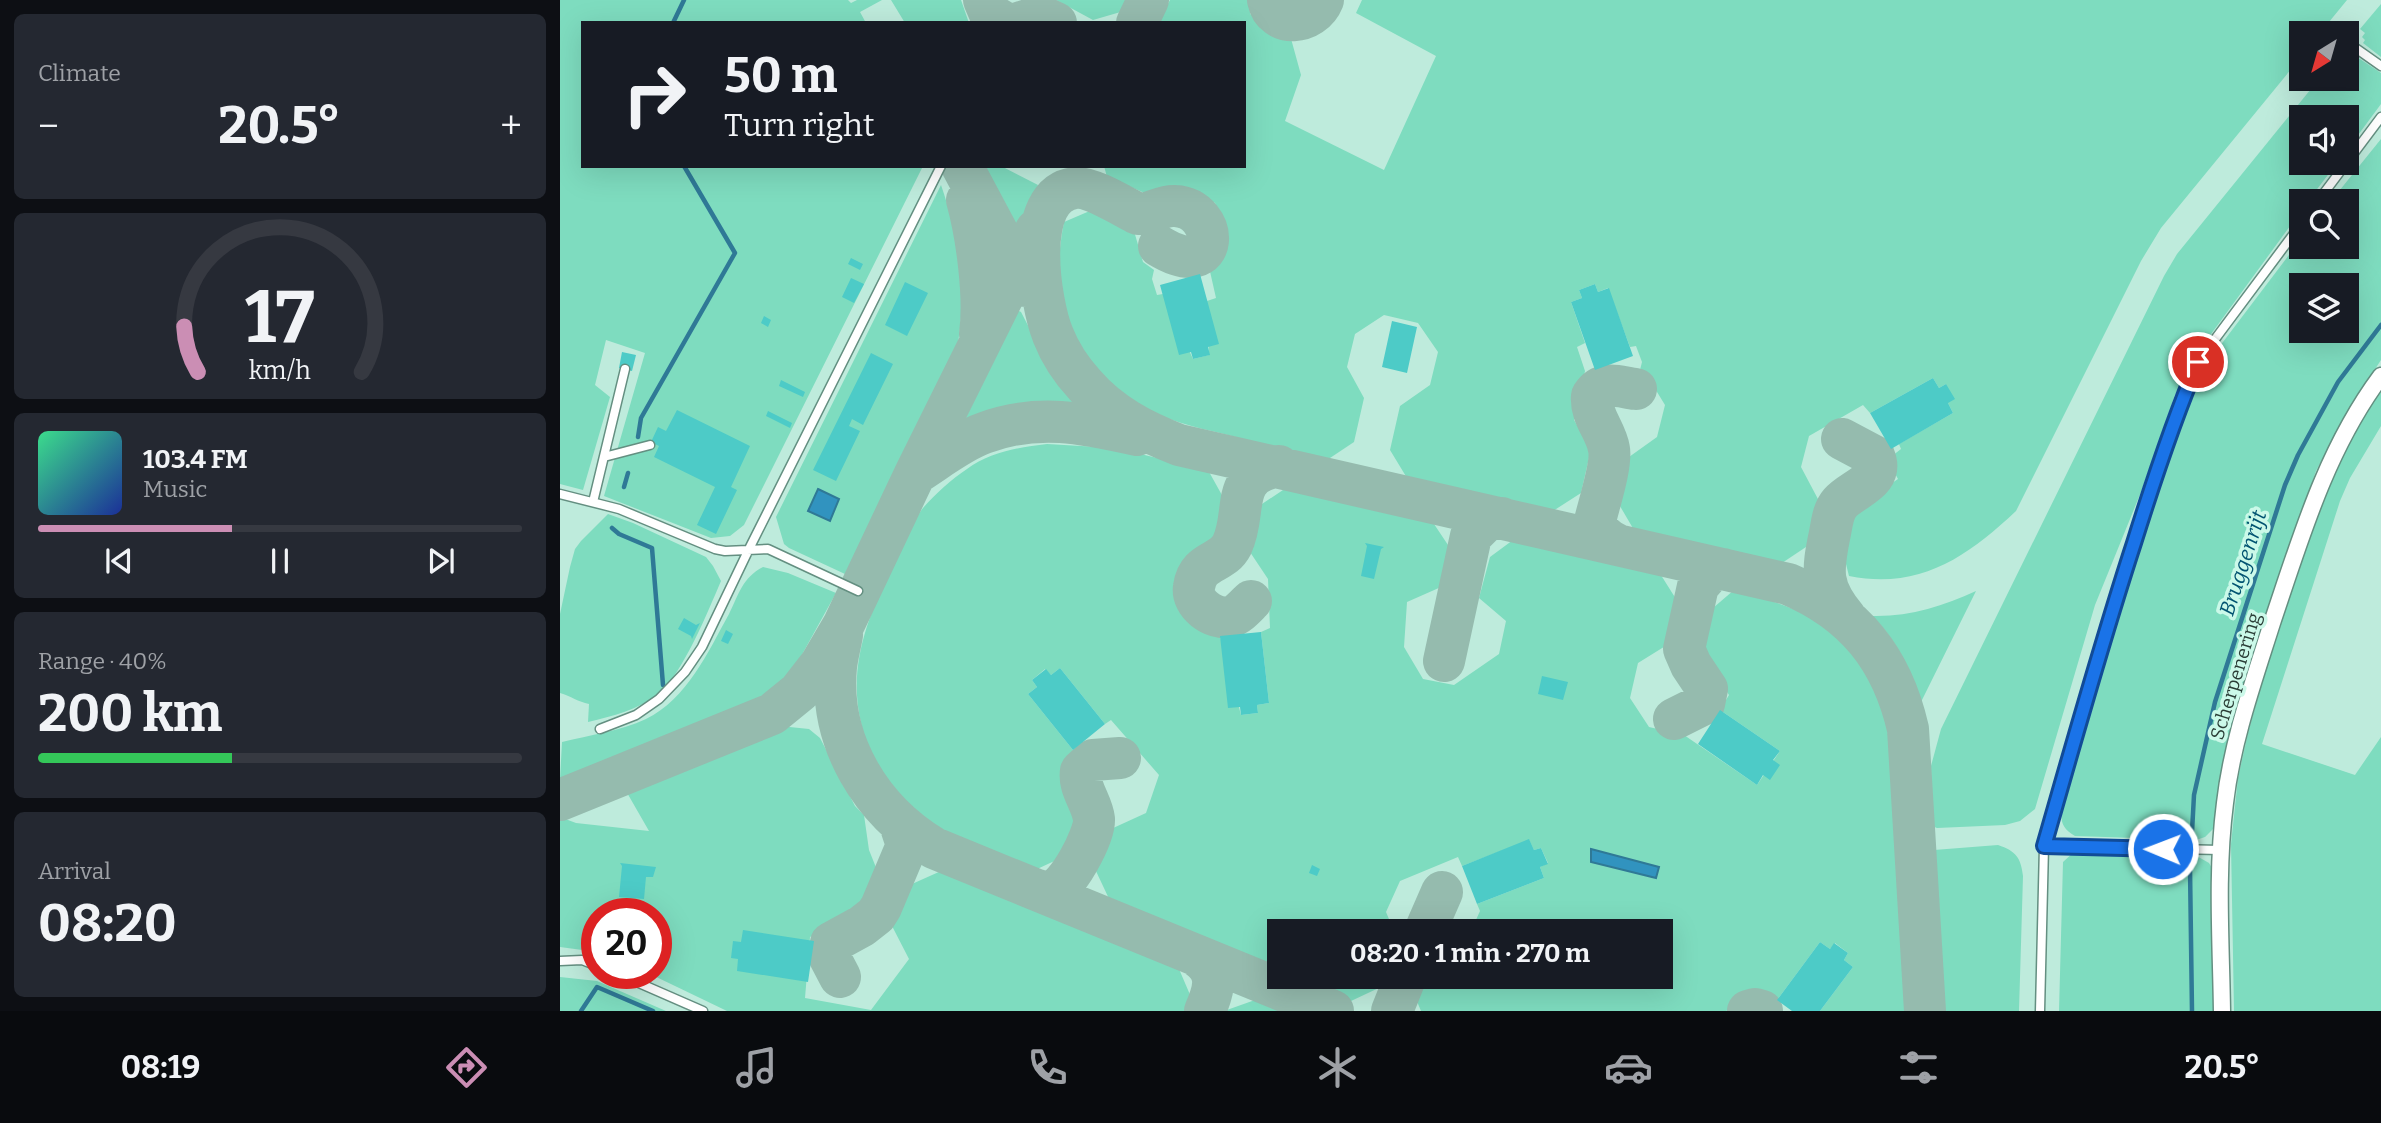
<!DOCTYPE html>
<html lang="en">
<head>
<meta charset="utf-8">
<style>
	body { margin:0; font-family:Bitter,serif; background:#242831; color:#f1f3f6; height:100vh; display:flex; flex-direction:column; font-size:26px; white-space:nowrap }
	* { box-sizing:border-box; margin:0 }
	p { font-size:23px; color:#9ea1a6 }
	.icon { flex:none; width:38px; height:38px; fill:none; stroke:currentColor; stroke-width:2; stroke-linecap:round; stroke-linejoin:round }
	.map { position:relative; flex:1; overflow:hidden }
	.side { display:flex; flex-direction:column; gap:14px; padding:14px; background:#0d0f14; width:560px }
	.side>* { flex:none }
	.hud { position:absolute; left:21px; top:21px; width:665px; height:147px; border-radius:0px; box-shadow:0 7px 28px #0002; background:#171b24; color:#f1f3f6; overflow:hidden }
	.needle { width:46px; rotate:217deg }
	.fabs { position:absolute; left:1729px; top:21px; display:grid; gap:14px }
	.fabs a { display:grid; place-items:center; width:70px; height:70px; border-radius:0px; background:#171b24; box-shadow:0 7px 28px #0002; font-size:35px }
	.speed { position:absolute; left:21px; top:898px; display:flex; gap:14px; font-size:35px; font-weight:700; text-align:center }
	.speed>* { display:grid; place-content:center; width:91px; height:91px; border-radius:50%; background:#171b24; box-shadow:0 7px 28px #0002; line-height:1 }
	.speed .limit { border:10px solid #d22; background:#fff; color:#111 }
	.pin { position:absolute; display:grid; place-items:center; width:60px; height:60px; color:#fff; margin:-30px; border:4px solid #fff; border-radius:50%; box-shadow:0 2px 7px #0007 }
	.me { position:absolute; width:77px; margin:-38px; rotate:271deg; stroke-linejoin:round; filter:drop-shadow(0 0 5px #0008) }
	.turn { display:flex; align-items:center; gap:24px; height:147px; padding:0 28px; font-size:32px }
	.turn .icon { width:91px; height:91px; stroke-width:2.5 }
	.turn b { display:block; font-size:49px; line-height:60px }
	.big { font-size:52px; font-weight:700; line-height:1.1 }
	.side .card { flex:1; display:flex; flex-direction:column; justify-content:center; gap:10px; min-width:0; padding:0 24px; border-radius:10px; background:#242831 }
	.side .dial { align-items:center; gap:0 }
	.dial svg { height:182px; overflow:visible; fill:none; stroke:#363941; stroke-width:7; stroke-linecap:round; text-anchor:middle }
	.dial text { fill:#f1f3f6; stroke:none }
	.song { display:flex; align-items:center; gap:21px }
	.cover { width:84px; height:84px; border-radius:10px; background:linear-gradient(135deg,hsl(150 70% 55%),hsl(230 70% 35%)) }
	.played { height:7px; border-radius:4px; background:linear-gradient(90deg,#cb8eb4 40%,#363941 40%) }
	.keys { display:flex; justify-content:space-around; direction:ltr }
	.heat { display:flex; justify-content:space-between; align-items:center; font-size:38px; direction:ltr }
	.charge { height:10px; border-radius:5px; background:linear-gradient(90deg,#34c759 40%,#363941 0) }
	.trip { position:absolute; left:707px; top:919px; width:406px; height:70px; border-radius:0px; background:#171b24; box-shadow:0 7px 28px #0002; font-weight:700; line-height:70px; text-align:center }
	.tab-bar { display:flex; height:112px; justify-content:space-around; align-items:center; background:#090b0e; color:#9ea1a6 }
	.tab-bar .icon { width:49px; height:49px }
	.tab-bar .on { color:#cb8eb4 }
	.tab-bar b { font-size:32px; color:#f1f3f6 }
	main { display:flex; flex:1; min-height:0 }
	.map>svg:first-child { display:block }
	.green { fill:#7edcbf; fill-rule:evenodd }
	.water { fill:#3193bf; stroke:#2f7996; stroke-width:2 }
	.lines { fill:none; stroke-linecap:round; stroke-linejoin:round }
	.stream { stroke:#2f7996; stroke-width:4.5 }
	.taxiway { stroke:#95bbae; stroke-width:42 }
	.building { fill:#4dcbc7 }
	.lane-casing { stroke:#648f81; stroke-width:11 }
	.street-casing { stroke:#648f81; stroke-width:19 }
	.lane { stroke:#fff; stroke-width:8 }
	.street { stroke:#fff; stroke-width:16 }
	.route-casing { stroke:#114b97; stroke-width:18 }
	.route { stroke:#1a73e8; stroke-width:12 }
	.labels { text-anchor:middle; stroke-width:7; stroke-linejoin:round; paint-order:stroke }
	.street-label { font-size:19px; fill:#2a3d36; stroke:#cbf9e9 }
	.water-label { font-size:21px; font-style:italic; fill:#015371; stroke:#cbf9e9 }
</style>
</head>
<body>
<main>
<section class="side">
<div class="card"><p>Climate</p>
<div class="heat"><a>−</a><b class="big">20.5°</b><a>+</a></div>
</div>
<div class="card dial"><svg viewBox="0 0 100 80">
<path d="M14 69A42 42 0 1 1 86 69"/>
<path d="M14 69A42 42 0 0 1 8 49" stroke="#cb8eb4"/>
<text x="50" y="56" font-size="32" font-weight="700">17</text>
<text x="50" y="72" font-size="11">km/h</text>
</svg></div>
<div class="card">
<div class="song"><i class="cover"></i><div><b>103.4 FM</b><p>Music</p></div></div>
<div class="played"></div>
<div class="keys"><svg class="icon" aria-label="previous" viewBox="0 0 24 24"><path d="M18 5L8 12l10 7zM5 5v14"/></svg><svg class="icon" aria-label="pause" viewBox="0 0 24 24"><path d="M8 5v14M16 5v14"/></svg><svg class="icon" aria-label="next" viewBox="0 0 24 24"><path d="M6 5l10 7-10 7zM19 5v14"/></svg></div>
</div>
<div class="card"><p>Range · 40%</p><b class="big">200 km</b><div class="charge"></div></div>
<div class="card"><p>Arrival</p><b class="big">08:20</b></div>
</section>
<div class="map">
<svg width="1821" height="1011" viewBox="0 0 1821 1011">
	<rect width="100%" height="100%" fill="#beebdc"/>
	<path class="green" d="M0,0h288l3,3 6,-3h25l-22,12 6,11h-283v143h340l-179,359 -14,11 -19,2 -107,-42 41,-143 -39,-13 -11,45 15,12 -27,93 -23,-6z
		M331,0h70l8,23h-64z
		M496,0h73l-5,11 -31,9z
		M610,0h81l-1,14 40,21 11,40 -16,46 99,49 52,-114 -80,-43 6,-13h985l-27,33h-19v24l-140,171 -20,33 -125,250c-49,46 -96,79 -167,65l-6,-24 12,-44 43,-29 -8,-15 2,-8 9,-7 -2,-5 54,-31 -5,-10 -2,-19 -7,4 -6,-10 -63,35 -7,-8 -54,31 -8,31 18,34 -10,44 -27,18 -148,-33 -17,-29 12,-44 28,-20 8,-32 -19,-31 -6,-4 2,-8 -6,-16 -6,1 -22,-59 -10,4 -3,-8 -16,6 3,8 -11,4 14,41 -8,4 8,24 -11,49 17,29 -10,44 -28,18 -146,-33 -17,-28 10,-44 30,-21 8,-33 -20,-29 -34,-8 -29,19 -8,33 17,31 -10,44 -27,18c-34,-8 -69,-17 -103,-26 -30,-7 -59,-14 -86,-29 -71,-39 -89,-108 -74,-183l28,-12 42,21 9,31 11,8 -2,9 5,16 6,-1 30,65 16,-4 -2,-54 9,-3 -7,-31 16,-33 -10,-31 -34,-17 -34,8 -40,-17 -3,-11h140v-143h-86z
		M1821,4v53l-18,-14 2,-3 -3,-3 3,-4 -5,-4z
		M1794,55l27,18v31l-34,46v-33h-46v46h36l-29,38h-7v10l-106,145 -20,39 -34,97 -46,113 -60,204 -15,12 -15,4 -68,3 -5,-2 -1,-60 10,-37 223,-453 13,-22 142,-175h28v-22l5,1z
		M1821,139v221l-33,50 -32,61 -32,92 -48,149 -16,69 -5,46 -10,10 -9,3 -121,-4c-13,-7 -15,-15 -13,-29l58,-200 41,-133 24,-68 19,-39 97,-128v8h46v-46h-16zM1741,285h46v46h-46z
		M425,166h16l37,19 -21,44z
		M381,185c19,54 27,113 15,168l-111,221 -56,-26 -5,-4 -8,-27z
		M457,310l4,2 33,64 21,27 -43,1 -39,10 -32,14z
		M1821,387v39l-31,52 -10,23 -78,243 93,31 26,-38v274h-147l-3,-167 7,-66 10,-45 18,-65 60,-178 22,-49z
		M487,444l68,4 93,22 15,27 -7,40 -32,22 -8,36 18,29 19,6 2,7 5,-1 21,79 17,-2 -1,-8 12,-2 -8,-71 9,-4 -2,-49 -20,-30 11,-43 27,-18 146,33 18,27 -9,39 -34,15 -3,45 19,32 31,6 45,-31 7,-33 -27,-23 11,-41 23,-17 146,32 17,27 -9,46 -29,18 -8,35 19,29 35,8 73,50 23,-34 -60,-41 9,-15 -26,-41 10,-46 21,-18c41,12 73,19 105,48 65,57 57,162 61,240 2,45 6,89 7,133h-87l33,-44 -9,-7 4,-7 -13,-10 -5,6 -10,-7 -43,58 -7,-4 -44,15h-305l-5,-12 9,-22 236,-1v-45h-190l9,-20 -3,-7 67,-26 -4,-11 8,-4 -7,-15 -7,2 -5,-10 -67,26 -4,-9 -58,24 -14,31 8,19h-115v41l-168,-69 -16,-34 16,-40 35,-16 13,-38 -48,-55 -6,4 -45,-56 -9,7 -6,-6 -13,11 5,7 -9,7 45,56 -8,30 14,37 -16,40 -28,13c-58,-23 -119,-43 -155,-98 -10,-14 -15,-32 -19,-49 -13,-56 6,-104 30,-154 8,-16 21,-47 32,-61 12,-14 29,-29 44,-39 23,-17 53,-22 80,-25z
		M48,514l25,9 73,34 7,9 8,15c-13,30 -38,93 -63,113 -20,16 -45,22 -70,28l1,-18c-11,-2 -18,-8 -29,-11v-79l10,-47 5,-18 6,-8z
		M203,567l25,6 48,20 -37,67 -16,20 -15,14 -19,12 -183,76 -6,-2 2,-38c28,-7 58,-11 84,-23 41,-20 62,-67 83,-105 10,-20 13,-36 34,-47z
		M1416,591l-55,111c-12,-33 -24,-62 -49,-86 37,1 71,-10 104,-25z
		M220,726l29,3 11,9 35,68 9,9 5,35 8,20 -17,42 -50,25 -5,61 66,12 38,-51 -17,-33 20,-42 29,-13 238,98 12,28 -6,14h-458l-79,-38h8v-59h-59v38l-37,-5v-130l16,6 73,8 -23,-40 129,-52z
		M1438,845c18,6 23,13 25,31l-4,135h-77l-8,-161z
		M1515,851l120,4 14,8 6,10 2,138h-158l4,-149z
		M0,977l37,4 69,30h-106z
		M731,977h96l-4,9 -32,15z
		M695,1000l27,11h-58z"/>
	<path class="water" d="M258,489l21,10 -9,22 -22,-10z
		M1031,849l68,18 -3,11 -65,-16z"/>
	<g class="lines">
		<path class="stream" d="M113,23l11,-23
			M78,437l3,-19 94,-165 -51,-87
			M64,487l4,-14
			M52,528l7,6 33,14 11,137
			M1632,832l2,-37 21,-93 70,-217 13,-30 40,-73 43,-57
			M1630,868l2,143
			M21,1011l16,-24 56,24"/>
		<path class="taxiway" d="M424,0l6,14 15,9
			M708,0c6,29 45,25 55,0
			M458,23l23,-7 15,7
			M577,23l11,-23
			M402,166l64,120
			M407,200c10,36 18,97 13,134
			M599,246c64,39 61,-38 16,-40 -13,-1 -24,8 -37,8 -14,-7 -48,-28 -63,-26 -53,6 -35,115 -22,147 7,18 19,36 32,50 25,29 58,46 94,60l609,139c67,28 104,75 120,145l17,282
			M1282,439l32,17c11,26 -21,32 -34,47 -7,8 -8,20 -10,30 -8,38 -10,54 16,85
			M355,474c21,-13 46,-33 69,-41 54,-20 99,-10 153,2
			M1056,544c-11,-6 -17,-11 -21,-23 4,-17 17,-57 14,-72 -3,-19 -19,-33 -17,-53 11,-17 27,-9 44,-7
			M691,601c-6,6 -13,14 -21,16 -17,3 -39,-13 -36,-30 4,-28 28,-22 38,-42 16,-34 -4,-70 47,-79
			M282,635c-2,11 -5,22 -6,32 -7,75 35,143 98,181l399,163
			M884,661l27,-125 16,-16 15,-2
			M1114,719l30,-15 3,-15 -16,-24 -7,-16 14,-63 13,-15 12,-2
			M0,800l212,-86 27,-22 21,-27 24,-41 71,-150 121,-244
			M474,889c4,1 12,4 16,3 17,-3 45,-57 44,-73 -2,-17 -16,-31 -13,-48l12,-11 27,-2
			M865,931l17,-39
			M638,957c22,15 16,33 7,54
			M280,977l-11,-21 2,-13 31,-17 14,-11 5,-8 24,-57 1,-8 -6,-18
			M832,1011l14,-35
			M1188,1011l7,-2 7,2"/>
	</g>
	<path class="building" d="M291,258l12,6 -3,6 -12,-6z
		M640,274l19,70 -11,3 2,8 -17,4 -2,-7 -12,3 -19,-70z
		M291,278l13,6 -10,19 -12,-6z
		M345,282l23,11 -21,43 -22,-11z
		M1035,284l3,8 11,-4 24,68 -38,14 -24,-68 11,-4 -3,-8z
		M204,316l7,4 -3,7 -7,-4z
		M832,321l25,6 -10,46 -25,-6z
		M62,352l14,3 -4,16 -13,-3z
		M311,353l22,11 -30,61 -11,-6 -3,7 11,5 -24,50 -23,-11z
		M1373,378l6,10 7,-4 9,15 -7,4 5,10 -62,36 -21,-36z
		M221,380l24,12 -2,5 -24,-11z
		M117,410l73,36 -19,41 6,3 -21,44 -19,-9 18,-38 -61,-30 5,-11 -8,-4 7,-15 8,4z
		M208,411l24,12 -2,5 -24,-12z
		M805,543l19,4 -3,2 -7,30 -13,-3 6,-30z
		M124,618l12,7 4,-2 -8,16 -1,-3 -13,-7z
		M166,630l7,4 -5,10 -7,-3z
		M701,632l8,71 -12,2 1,8 -17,2 -1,-8 -12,1 -8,-72z
		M500,668l45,56 -32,26 -45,-56 9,-7 -5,-7 14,-11 5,6z
		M982,676l26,6 -5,18 -25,-6z
		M1160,710l60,41 -7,9 7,5 -10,15 -7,-5 -6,10 -59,-41z
		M969,839l5,11 7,-2 7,16 -8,3 4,11 -67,26 -15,-38z
		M60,863l36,4 -3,10h-7l-2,22 -25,-2 3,-31z
		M752,865l8,4 -3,7 -8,-3z
		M183,930l71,11 -6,41 -71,-11 1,-12 -7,-1 2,-17 8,1z
		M1260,942l10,7 4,-6 14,10 -4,7 9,7 -33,44h-28l-15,-11z"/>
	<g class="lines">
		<defs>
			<path id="lane" d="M1787,42l34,24
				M1758,201l63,-84
				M44,457l46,-12
				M0,494l59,15 96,40 10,2 43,-2 90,42
				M33,502l32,-133
				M40,729l36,-14 23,-16 26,-27 17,-25 47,-98 192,-383
				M1484,846l176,4
				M0,961l22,-1 15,6
				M56,973l87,38
				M1480,1011l4,-165 51,-182 66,-206 37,-96 103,-138"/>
			<path id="street" d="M1662,1011c-1,-69 -6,-139 3,-208 7,-61 28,-120 47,-180 29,-86 54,-173 109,-247"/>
		</defs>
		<use href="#lane" class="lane-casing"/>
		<use href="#street" class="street-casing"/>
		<use href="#lane" class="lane"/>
		<use href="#street" class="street"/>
	</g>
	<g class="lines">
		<defs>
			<path id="route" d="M1603,849l-119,-3c29,-101 57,-202 90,-303 19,-61 39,-122 64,-181"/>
		</defs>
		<use href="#route" class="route-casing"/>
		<use href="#route" class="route"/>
	</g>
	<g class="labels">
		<g class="street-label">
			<text transform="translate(1675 676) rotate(-73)" y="7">Scherpenering</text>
		</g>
		<g class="water-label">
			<text transform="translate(1683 563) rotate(-72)" y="7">Bruggenrijt</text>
		</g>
	</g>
</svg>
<div class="fabs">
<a><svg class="needle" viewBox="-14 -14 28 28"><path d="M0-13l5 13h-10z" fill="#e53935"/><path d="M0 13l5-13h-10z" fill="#9ea1a6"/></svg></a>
<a><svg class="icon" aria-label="sound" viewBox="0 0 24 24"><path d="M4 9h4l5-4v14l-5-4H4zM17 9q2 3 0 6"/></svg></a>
<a><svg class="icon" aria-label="search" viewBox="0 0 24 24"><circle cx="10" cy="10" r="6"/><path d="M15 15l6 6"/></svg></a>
<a><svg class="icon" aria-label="layers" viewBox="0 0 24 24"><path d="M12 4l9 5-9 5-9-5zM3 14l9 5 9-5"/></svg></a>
</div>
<div class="speed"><div class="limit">20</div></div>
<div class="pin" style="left:1638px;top:362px;background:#d93025"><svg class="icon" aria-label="arrive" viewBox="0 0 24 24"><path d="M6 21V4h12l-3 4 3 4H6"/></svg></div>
<svg class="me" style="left:1603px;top:849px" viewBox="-20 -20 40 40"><circle r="17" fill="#1a73e8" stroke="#fff" stroke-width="3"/><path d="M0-11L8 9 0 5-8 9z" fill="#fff"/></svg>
<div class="trip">08:20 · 1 min · 270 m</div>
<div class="hud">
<div class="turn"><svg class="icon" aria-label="right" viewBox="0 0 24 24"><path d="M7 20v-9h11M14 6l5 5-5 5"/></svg><div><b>50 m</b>Turn right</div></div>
</div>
</div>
</main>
<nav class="tab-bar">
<b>08:19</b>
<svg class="icon on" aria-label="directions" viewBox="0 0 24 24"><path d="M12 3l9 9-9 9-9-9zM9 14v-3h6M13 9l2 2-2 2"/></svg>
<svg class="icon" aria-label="music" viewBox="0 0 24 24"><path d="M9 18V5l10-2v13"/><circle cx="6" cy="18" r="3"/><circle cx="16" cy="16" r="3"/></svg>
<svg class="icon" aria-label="phone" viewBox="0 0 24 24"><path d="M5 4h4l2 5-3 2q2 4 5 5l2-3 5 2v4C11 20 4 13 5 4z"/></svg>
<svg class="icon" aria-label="climate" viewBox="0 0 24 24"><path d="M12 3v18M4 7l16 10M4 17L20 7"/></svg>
<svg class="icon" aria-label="car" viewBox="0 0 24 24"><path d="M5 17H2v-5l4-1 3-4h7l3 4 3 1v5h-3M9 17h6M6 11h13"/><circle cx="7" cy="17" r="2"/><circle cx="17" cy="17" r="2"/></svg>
<svg class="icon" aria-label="filters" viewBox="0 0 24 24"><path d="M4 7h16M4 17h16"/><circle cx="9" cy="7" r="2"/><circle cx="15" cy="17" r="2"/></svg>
<b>20.5°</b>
</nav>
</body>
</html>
